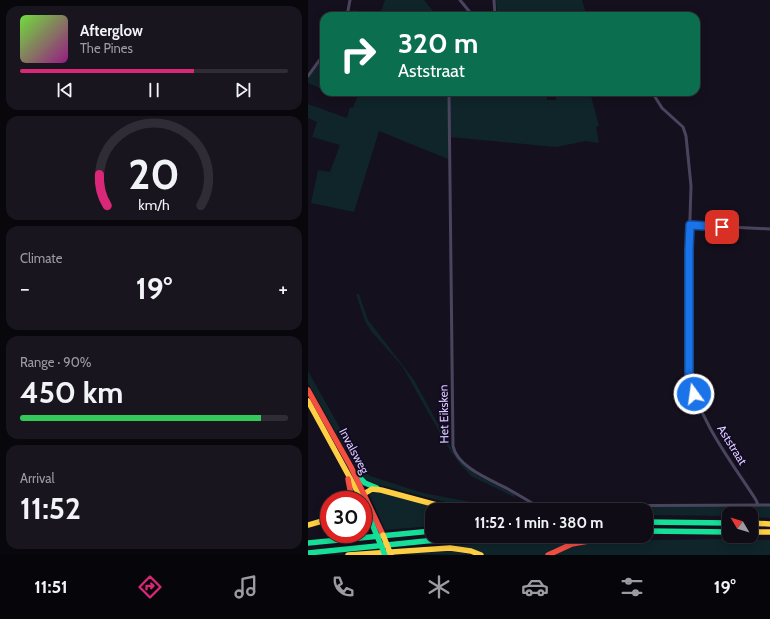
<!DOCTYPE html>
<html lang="en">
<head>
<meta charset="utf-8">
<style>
	body { margin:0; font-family:Cabin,sans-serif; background:#18151f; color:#f1f3f6; height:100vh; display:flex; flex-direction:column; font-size:15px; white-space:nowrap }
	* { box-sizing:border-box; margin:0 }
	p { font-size:13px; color:#9b9ba1 }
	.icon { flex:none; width:22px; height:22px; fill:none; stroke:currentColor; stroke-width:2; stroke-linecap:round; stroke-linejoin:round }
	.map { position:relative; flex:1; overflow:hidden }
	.side { display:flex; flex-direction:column; gap:6px; padding:6px; background:#08070c; width:308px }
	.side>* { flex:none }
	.banner { position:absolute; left:12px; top:12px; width:380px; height:84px; border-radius:12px; box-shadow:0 2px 10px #0003,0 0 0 1px #2f2c35; background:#0b6e4f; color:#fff; overflow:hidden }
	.needle { width:26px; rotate:308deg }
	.buttons { position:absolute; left:414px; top:507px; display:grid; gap:8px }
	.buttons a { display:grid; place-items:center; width:36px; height:36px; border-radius:8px; background:#0f0c16; box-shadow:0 2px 10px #0003,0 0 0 1px #2f2c35; font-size:20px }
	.speed { position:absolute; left:12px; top:491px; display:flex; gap:8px; font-size:20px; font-weight:700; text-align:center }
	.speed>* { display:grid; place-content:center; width:52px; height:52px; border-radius:50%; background:#0f0c16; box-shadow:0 2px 10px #0003,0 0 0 1px #2f2c35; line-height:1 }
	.speed .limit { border:6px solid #d22; background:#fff; color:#111 }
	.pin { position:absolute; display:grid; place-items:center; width:34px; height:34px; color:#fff; margin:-17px; border-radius:8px; box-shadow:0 2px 6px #0006 }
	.me { position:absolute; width:44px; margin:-22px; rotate:346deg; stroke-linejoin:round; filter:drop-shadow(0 0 3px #0008) }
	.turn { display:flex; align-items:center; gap:14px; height:84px; padding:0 12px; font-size:18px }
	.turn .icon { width:52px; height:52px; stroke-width:2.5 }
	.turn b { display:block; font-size:28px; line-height:34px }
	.big { font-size:30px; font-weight:800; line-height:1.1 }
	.side .widget { flex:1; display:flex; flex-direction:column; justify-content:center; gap:6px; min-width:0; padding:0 14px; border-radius:12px; background:#18151f }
	.side .dial { align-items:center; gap:0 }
	.dial svg { height:104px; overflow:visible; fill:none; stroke:#2f2c35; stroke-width:7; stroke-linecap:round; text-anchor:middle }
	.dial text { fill:#f1f3f6; stroke:none }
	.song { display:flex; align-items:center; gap:12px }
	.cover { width:48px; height:48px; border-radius:6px; background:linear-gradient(135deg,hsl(100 70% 55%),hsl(310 70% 35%)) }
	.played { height:4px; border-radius:2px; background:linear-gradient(90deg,#db2777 65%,#2f2c35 65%) }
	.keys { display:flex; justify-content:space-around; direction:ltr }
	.heat { display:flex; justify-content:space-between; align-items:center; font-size:22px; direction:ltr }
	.charge { height:6px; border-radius:3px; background:linear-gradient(90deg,#34c759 90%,#2f2c35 0) }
	.trip { position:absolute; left:117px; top:503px; width:228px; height:40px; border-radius:12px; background:#0f0c16; box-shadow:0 2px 10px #0003,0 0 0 1px #2f2c35; font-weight:800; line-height:40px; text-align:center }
	.dock { display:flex; height:64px; justify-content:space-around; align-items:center; background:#060509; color:#9b9ba1 }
	.dock .icon { width:28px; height:28px }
	.dock .active { color:#db2777 }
	.dock b { font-size:18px; color:#f1f3f6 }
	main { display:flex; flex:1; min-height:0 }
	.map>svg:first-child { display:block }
	.green { fill:#0f252a }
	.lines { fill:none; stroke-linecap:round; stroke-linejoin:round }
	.street { stroke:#4a445e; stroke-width:3 }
	.fast { stroke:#16e098; stroke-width:5.5 }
	.slow { stroke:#ffcf43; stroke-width:5.5 }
	.jam { stroke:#f24e42; stroke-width:5.5 }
	.fast-bridge { stroke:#16e098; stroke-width:5.5 }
	.slow-bridge { stroke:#ffcf43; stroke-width:5.5 }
	.route-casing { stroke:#114b97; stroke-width:10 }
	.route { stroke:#1a73e8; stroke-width:7 }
	.labels { text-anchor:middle; stroke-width:4; stroke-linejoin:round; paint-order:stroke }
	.street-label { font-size:12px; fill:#dbccff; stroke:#130b22 }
</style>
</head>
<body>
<main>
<section class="side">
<div class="widget">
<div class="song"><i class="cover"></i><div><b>Afterglow</b><p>The Pines</p></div></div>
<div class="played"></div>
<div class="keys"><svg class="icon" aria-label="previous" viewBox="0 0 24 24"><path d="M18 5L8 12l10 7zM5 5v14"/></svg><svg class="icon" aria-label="pause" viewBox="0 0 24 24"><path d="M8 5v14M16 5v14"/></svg><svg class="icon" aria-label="next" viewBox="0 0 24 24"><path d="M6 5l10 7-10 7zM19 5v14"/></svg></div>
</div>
<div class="widget dial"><svg viewBox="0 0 100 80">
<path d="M14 69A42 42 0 1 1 86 69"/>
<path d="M14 69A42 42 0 0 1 8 45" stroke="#db2777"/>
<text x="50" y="56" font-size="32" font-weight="700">20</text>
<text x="50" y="72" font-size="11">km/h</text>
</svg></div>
<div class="widget"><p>Climate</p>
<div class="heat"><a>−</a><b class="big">19°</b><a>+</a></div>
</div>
<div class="widget"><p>Range · 90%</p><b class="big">450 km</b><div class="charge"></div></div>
<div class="widget"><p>Arrival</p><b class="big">11:52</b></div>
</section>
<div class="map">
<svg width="462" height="555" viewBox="0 0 462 555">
	<rect width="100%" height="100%" fill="#14101d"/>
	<path class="green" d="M77,0h39l13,16h-85l1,-6 27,4z
		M188,0h86l5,16h-56v-4l-34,1z
		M16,57v27l-2,5 -14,-6v-4z
		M51,92h87l2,7v60l-69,-28 -25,81 -43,-9 7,-33 12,2 10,-27 -28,-8 5,-15 -9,-4v-14l39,14 3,-11 3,1z
		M141,92h64v3l14,-3h20v8h9v-8h34l9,34 -3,1 3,16 -13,-2 -30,6 -106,-10z
		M48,294h3l9,26 46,60 40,73 24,23 36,18 2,4 -45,-22 -11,-12 -11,-15 -47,-83 -31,-35 -6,-10z
		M0,371l54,96 4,6 4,3 53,17 43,8 40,7 20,1 14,-2 230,-2v13l-19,-1v-3h-22v2l-83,-1v-5h-170l-100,-26 -12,-6 -9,-12 -47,-83z
		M65,490l73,20h-14v16l-47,4 -17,-38z
		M283,538l-38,11 -9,6h-58l-15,-7 -22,-2 103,-7z
		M416,539l46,1v15h-216l16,-7 28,-7z
		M144,551l22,4 -79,-1z"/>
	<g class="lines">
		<path class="street" d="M152,0l13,16
			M186,0l1,16
			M39,16l3,-16
			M0,76l16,-22
			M139,92l2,3 4,351c4,21 38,34 55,43 9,5 18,10 27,16l5,1 230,-1
			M344,92l10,16 21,19 3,9 5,50 -2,64v124c10,47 42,87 67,126l2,5
			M382,225l80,4"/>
		<path class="fast" d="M50,476l7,7 12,5
			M55,503l9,21
			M338,522l83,1
			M338,531l83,1
			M0,543l124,-12
			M0,553l118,-12 72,-5"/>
		<path class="slow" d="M0,401l54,99
			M54,495l10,-6 9,1 74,20
			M443,523l19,1
			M0,525l21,-6
			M443,532h19
			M40,555l102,-7 21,3 10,4"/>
		<path class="jam" d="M0,390l43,77 32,68
			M40,479l4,21
			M240,555l24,-11 44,-8"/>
		<path class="fast-bridge" d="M64,524l13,31"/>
		<path class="slow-bridge" d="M75,535l8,20"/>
	</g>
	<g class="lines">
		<defs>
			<path id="route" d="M386,394l-5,-20v-124l1,-25 32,2"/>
		</defs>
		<use href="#route" class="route-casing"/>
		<use href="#route" class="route"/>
	</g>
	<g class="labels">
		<g class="street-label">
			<text transform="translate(136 414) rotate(-91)" y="4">Het Eiksken</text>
			<text transform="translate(424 445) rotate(58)" y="4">Aststraat</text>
			<text transform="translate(46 451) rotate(62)" y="4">Invalsweg</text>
		</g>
	</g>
</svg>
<div class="buttons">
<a><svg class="needle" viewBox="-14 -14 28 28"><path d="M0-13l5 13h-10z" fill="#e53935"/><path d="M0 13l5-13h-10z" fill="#9b9ba1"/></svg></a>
</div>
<div class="speed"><div class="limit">30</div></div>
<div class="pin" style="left:414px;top:227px;background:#d93025"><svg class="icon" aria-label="arrive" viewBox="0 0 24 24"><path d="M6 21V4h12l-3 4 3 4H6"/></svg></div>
<svg class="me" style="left:386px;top:394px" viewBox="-20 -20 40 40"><circle r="17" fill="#1a73e8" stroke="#fff" stroke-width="3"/><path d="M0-11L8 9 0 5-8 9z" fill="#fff"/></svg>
<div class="trip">11:52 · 1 min · 380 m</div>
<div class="banner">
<div class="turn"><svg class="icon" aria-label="right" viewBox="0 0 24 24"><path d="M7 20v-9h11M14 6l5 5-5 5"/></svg><div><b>320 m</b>Aststraat</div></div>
</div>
</div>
</main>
<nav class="dock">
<b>11:51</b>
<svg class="icon active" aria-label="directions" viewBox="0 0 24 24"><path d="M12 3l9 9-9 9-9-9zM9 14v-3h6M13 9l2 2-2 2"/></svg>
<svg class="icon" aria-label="music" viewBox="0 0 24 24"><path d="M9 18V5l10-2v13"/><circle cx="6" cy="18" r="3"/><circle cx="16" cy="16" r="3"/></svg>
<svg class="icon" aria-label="phone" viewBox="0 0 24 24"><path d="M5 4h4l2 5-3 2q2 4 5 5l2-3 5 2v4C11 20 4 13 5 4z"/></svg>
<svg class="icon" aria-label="climate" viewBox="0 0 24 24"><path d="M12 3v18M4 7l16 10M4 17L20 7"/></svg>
<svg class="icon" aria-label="car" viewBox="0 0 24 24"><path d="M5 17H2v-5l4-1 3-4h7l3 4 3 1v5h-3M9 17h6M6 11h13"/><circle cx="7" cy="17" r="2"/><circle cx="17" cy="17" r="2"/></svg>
<svg class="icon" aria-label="filters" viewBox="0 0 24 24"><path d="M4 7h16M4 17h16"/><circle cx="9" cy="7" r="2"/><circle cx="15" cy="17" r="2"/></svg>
<b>19°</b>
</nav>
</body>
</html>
